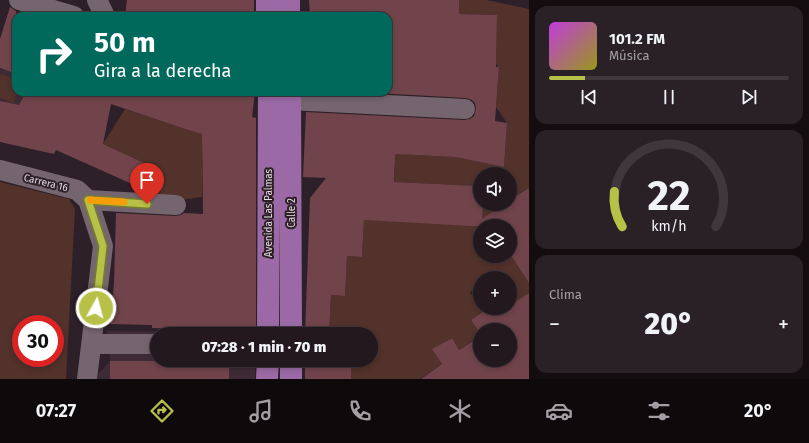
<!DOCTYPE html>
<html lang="es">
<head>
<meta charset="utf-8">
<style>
	body { margin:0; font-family:"Fira Sans",sans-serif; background:#2a2127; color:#f1f3f6; height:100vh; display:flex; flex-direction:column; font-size:15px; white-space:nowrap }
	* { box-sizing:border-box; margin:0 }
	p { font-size:13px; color:#a2a0a4 }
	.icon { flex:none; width:22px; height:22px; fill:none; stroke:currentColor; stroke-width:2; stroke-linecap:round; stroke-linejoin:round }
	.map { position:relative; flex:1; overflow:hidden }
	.panel { display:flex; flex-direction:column; gap:6px; padding:6px; background:#130d10; width:280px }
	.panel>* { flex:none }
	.guide { position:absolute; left:12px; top:12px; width:380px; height:84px; border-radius:12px; box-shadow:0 2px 6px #0003,0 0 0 1px #3f373c; background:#00695c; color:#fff; overflow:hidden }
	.fabs { position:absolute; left:473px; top:167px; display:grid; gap:8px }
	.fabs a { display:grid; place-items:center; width:44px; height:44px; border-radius:50%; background:#22181e; box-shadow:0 2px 6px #0003,0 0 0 1px #3f373c; font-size:20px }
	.speed { position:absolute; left:12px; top:315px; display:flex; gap:8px; font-size:20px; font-weight:700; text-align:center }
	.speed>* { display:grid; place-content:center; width:52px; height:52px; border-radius:50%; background:#22181e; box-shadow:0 2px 6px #0003,0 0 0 1px #3f373c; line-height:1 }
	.speed .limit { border:6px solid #d22; background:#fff; color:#111 }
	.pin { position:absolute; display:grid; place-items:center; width:34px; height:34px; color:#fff; margin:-41px -17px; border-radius:50% 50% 50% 0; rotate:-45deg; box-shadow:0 0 4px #0007 }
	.pin .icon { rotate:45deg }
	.me { position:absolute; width:44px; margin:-22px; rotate:7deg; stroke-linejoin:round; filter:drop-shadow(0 0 3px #0008) }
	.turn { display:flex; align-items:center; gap:14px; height:84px; padding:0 16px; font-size:18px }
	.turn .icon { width:52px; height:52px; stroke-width:2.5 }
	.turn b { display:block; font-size:28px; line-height:34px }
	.big { font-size:30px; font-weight:800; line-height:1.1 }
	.panel .tile { flex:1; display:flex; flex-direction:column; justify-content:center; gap:6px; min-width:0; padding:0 14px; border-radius:12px; background:#2a2127 }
	.panel .dial { align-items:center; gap:0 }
	.dial svg { height:104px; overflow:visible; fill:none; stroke:#3f373c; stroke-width:7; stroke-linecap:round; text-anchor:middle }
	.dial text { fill:#f1f3f6; stroke:none }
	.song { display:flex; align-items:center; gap:12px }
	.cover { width:48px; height:48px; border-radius:6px; background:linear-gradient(135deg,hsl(290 70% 55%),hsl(60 70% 35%)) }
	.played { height:4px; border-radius:2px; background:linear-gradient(90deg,#b8c147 15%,#3f373c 15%) }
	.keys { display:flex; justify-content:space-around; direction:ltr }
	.heat { display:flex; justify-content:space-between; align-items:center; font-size:22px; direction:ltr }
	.trip { position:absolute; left:150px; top:327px; width:228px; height:40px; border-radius:20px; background:#22181e; box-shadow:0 2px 6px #0003,0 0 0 1px #3f373c; font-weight:800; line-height:40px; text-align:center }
	.tabs { display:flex; height:64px; justify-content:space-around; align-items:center; background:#0e0a0c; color:#a2a0a4 }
	.tabs .icon { width:28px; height:28px }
	.tabs .on { color:#b8c147 }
	.tabs b { font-size:18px; color:#f1f3f6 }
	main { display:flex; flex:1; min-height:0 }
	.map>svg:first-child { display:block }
	.built { fill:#3e2b36 }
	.green { fill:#52322a; fill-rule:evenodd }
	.building { fill:#71444b }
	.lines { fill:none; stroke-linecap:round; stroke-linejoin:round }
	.minor { stroke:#75656e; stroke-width:20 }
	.major { stroke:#9b6aa6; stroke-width:22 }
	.route-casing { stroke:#787d2e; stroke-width:10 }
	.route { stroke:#b8c147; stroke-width:7 }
	.slow { stroke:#f59e0b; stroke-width:7 }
	.labels { text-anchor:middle; stroke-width:4; stroke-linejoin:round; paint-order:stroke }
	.street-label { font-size:10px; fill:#e2d9de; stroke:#2e2028 }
</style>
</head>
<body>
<main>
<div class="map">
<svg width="529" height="379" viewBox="0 0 529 379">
	<rect width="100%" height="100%" fill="#2e2028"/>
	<path class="built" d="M0,69l16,5v18h10l-26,50z
		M107,331l149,2 -99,1v26h98v19h-157v-5l12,-13z"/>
	<path class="green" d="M459,0h28l42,9v179l-19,12v-26h-30v12l-86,-4 1,-15 -17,-1 1,-13 76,4 49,10 3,-44 -11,-16 3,-40 -3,-3 1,-49 -38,-1z
		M0,74l16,5v13h1l-3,11 -14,-5z
		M125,109l57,19 23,6 -3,13v50l-22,3 -29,-2 -10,-10 10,-22 -48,-22z
		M0,182l69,17 6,10 -9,170h-66zM21,324h34v34h-34z
		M483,204h21l-24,22v30h30v-2l19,29v10l-16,11 -3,-5v-21h-30v8l-10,6 13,19 -12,9 9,12v5l-21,13 -8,-12 -18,11 9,15 -22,15h-69v-19h20v-26h-42l2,-39 14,1 2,-40 15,1 2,-37z"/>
	<path class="building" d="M127,0h127v16h-129z
		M309,0h150v14l38,1 -1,52h3l-4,54 12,2 -3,44 -49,-10 -60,-3 -1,28 86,4v18h3l-1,15 22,-15h6v-4l19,-12v95l-19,-29v-28h-39l-107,-6 -2,37 -15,-1 -2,40 -14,-1 -2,39h-24l5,-136 16,-20 -23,-1 3,-65 158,8 6,-1 4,-3 2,-7 -1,-6 -3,-3 -6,-2 -108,-6h30v-76h-78z
		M10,7l6,4v63l-16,-6v-29z
		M26,92h229l-3,25 4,1v215h-50l1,-4 -55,-1v-3l-42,-1 4,-41 2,-70 59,3 6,-1 3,-2 19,1 -1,-80 -20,-6 -71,-24 -8,40 48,22 -10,22 -85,-38 -2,4 -54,-12v-41l19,4z
		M529,293v86h-108l21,-15 -10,-15 20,-11 7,12 21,-13v23h30v-30h-32l-7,-10 17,-12h22v-3z
		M305,360h46v19h-46z
		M110,361h119v18h-119z"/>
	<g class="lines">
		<path class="minor" d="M19,0l55,16
			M97,0l8,16
			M290,100l175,9
			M0,170l77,20 11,10 15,46 -16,133
			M88,200l88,5
			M92,344h65"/>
		<path class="major" d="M267,0v16
			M289,16v-16
			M290,92l1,242
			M268,334l1,-242
			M267,379l1,-19
			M291,379v-19"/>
	</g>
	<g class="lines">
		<defs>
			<path id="route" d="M96,308l7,-62 -15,-46 59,4"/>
		</defs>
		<use href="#route" class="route-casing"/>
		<use href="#route" class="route"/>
		<path class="slow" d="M90,200l34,2"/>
	</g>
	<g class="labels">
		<g class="street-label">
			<text transform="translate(46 182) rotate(14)" y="4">Carrera 16</text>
			<text transform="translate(268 213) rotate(-90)" y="4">Avenida Las Palmas</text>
			<text transform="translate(291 213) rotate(-90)" y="4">Calle 2</text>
		</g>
	</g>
</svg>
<div class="fabs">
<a><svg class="icon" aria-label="sound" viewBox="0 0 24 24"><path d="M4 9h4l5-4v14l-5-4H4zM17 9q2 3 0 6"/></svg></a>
<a><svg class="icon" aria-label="layers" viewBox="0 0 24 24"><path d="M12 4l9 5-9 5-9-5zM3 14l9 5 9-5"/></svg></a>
<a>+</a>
<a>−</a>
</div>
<div class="speed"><div class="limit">30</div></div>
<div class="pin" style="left:147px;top:204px;background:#d93025"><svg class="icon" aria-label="arrive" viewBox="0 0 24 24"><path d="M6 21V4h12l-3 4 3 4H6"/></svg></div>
<svg class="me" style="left:96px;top:308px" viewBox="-20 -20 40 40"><circle r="17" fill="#b8c147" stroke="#fff" stroke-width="3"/><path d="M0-11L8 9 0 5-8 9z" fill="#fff"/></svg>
<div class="trip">07:28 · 1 min · 70 m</div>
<div class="guide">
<div class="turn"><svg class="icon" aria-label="right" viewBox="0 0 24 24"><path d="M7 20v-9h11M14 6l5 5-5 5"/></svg><div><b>50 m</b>Gira a la derecha</div></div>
</div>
</div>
<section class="panel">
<div class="tile">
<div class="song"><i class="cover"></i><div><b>101.2 FM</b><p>Música</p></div></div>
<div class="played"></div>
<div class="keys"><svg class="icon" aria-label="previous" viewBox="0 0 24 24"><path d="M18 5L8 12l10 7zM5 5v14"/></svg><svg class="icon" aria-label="pause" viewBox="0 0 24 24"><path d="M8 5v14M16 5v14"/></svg><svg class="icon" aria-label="next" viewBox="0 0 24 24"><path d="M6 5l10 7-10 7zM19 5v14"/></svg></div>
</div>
<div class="tile dial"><svg viewBox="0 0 100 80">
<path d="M14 69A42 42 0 1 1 86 69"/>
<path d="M14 69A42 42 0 0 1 8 42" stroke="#b8c147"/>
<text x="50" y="56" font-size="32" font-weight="700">22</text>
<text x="50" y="72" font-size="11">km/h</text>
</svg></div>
<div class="tile"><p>Clima</p>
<div class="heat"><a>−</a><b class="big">20°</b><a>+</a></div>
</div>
</section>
</main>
<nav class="tabs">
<b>07:27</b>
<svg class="icon on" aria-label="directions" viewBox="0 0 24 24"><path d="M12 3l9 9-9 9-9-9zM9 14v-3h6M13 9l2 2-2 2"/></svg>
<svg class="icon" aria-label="music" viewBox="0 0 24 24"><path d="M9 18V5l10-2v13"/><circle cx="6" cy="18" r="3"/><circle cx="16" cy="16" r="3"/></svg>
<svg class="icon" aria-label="phone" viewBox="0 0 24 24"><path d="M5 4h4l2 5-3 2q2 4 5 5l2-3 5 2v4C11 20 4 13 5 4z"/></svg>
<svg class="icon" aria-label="climate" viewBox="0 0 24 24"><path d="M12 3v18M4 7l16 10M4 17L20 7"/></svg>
<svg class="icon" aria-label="car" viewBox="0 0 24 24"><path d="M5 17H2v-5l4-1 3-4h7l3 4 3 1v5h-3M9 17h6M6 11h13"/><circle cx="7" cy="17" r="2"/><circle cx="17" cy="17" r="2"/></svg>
<svg class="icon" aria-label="filters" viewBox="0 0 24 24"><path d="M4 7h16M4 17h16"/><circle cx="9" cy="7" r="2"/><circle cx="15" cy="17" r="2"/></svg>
<b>20°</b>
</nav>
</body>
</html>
